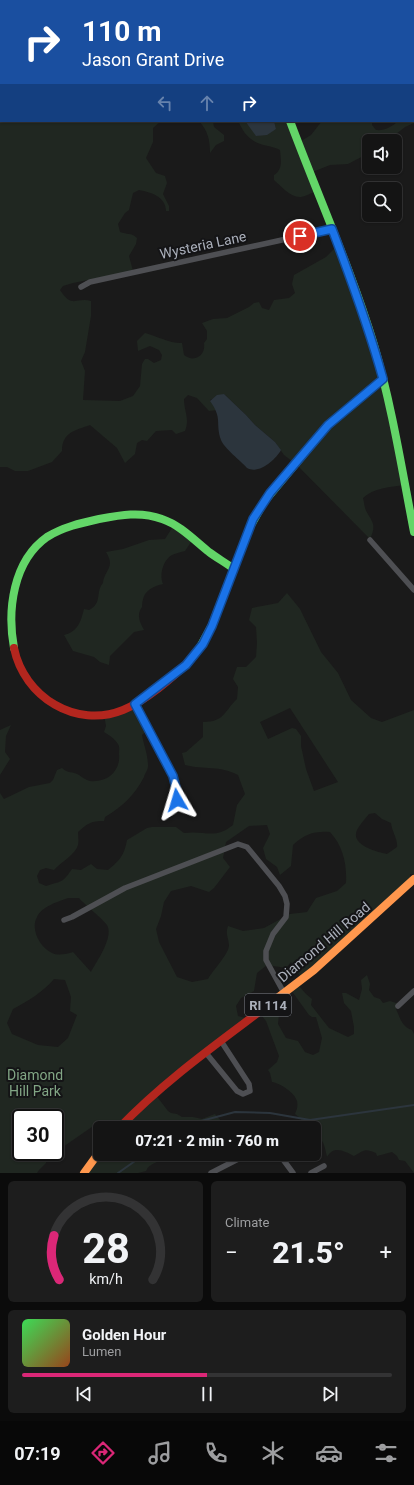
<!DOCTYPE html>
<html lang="en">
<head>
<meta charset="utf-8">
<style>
	body { margin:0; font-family:Roboto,sans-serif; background:#1d1d1d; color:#f1f3f6; height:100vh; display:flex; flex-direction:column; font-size:15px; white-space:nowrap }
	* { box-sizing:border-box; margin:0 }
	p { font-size:13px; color:#9d9ea0 }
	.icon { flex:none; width:22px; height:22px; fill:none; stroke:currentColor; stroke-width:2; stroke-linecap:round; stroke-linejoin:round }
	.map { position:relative; height:1173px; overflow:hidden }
	.drawer { display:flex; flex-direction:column; gap:8px; padding:8px; background:#0b0b0b; flex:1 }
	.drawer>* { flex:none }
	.top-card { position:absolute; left:0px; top:0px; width:414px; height:122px; box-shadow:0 1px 3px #0004,0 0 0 1px #333334; background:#1a4fa0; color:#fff; overflow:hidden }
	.fabs { position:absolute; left:362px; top:134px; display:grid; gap:8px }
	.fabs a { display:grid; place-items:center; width:40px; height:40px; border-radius:6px; background:#141414; box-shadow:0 1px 3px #0004,0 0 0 1px #333334; font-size:20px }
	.speed { position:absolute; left:12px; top:1109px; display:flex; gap:8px; font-size:20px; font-weight:700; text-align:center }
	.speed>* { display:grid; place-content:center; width:52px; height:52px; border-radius:50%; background:#141414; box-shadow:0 1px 3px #0004,0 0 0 1px #333334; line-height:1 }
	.speed .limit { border:2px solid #111; border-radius:6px; background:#fff; color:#111 }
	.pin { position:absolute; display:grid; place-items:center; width:34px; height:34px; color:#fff; margin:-17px; border:2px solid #fff; border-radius:50%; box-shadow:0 1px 4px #0007 }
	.me { position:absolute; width:44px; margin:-22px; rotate:353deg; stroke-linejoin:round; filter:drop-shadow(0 0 3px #0008) }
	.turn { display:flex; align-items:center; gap:14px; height:84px; padding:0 16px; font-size:18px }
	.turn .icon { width:52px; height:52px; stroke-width:2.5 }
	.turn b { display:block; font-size:28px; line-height:34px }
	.lanes { display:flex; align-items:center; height:38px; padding:0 16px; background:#0003; justify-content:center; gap:20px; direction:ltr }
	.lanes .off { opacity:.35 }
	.big { font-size:30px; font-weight:800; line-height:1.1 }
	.drawer .widget { flex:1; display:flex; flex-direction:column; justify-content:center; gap:6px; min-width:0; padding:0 14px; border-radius:6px; background:#1d1d1d }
	.drawer .dial { align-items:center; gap:0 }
	.dial svg { height:104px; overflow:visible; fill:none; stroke:#333334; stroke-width:7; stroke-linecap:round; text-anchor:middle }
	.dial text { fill:#f1f3f6; stroke:none }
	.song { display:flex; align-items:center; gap:12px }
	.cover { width:48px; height:48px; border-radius:6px; background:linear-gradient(135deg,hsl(130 70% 55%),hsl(20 70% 35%)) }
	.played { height:4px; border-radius:2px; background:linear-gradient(90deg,#db2777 50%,#333334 50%) }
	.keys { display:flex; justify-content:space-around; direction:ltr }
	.heat { display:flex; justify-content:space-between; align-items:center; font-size:22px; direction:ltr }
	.drawer .tiles { flex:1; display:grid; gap:8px; grid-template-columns:1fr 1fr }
	.widget:last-child { grid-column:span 2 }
	.trip { position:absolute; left:93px; top:1121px; width:228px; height:40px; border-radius:6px; background:#141414; box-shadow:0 1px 3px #0004,0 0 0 1px #333334; font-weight:800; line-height:40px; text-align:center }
	.tab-bar { display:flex; height:64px; justify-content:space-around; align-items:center; background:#080808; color:#9d9ea0 }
	.tab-bar .icon { width:28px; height:28px }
	.tab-bar .current { color:#db2777 }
	.tab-bar b { font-size:18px; color:#f1f3f6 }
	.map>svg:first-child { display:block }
	.green { fill:#202721; fill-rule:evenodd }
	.water { fill:#2c353d }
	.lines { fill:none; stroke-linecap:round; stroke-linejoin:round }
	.stream { stroke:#2c353d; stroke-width:2 }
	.street { stroke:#4e4f53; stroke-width:5.5 }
	.fast { stroke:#63d668; stroke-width:8 }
	.slow { stroke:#ff974d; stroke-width:8 }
	.jam { stroke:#b3261e; stroke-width:8 }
	.route-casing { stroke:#114b97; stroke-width:10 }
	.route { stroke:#1a73e8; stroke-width:7 }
	.labels { text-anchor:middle; stroke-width:4; stroke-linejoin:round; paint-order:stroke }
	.shield { fill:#141416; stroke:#7e818a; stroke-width:1 }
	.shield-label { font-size:13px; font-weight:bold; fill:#abb0bb }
	.street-label { font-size:14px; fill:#abb0bb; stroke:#141416 }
	.park-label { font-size:14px; fill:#82a685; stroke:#141416 }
</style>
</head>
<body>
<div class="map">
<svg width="414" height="1173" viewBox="0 0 414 1173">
	<rect width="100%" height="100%" fill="#1a1a1a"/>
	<path class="green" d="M0,101h1v20h160l-8,7v14l-7,16 10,15 9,3 2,7 -4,11 6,12v5h-3c0,-14 -15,-19 -27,-21l-6,3 -4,17 -4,3 -7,11 2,8c7,3 11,0 17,6l-1,6 -7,12 4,15 -60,12 -10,3 -3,4c12,19 16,7 31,11v15l-6,36 -4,9 4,10 -2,29 37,1 13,-5 7,-10 2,-22 3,-5h3l6,4 7,-3 1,-5 -3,-5 -9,-4 -12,5 -1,-10 8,-8c11,3 27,11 37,10l2,12c10,8 22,1 20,-12l3,-4v-8l-5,-8 11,-4 14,-1 22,-11 5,-4 5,-1 3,6 7,2 5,-10 15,-2 6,-5 -3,-9 2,-9 32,-18 12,-12 42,122 24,118c-13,2 -31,3 -41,13 1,3 1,7 2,10 5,13 13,14 5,31l-74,-75 -12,-9 -9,-13 -20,-17 -9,-10 -22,-21 -14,6 7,10 -8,1 -12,-13 -9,-3 -4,4c0,13 6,19 1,32l-9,3 -4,-4 -16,1 -9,10 -5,-1 -5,3 -2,11 -10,9 -8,-15 -27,-23c-14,5 -28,7 -28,26l-10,11 -24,9h-13l-8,-4h-7z
		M413,113l1,10 -9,4 -9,7 5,15 -6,2v-10h-26v12l-21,11 -18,1 -20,8 6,18c-5,2 -10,5 -15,6 -10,1 -20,-11 -27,-17v-5c9,-6 7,-14 6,-25 -9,-5 -21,-4 -29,-11 -6,-4 -10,-12 -13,-18h7l12,15 19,-7 -2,-8h15l9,22 13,-8 11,-14h50v4l4,5c8,1 16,-3 22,-9h15z
		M199,121h14l1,6 10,8v6l-8,4 -6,8c0,-13 -2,-22 -11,-32z
		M174,525l19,14 -8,12c-4,1 -9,2 -13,4 -9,5 -13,20 -9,29 -14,3 -21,9 -21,23 -6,8 -2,16 2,23l-10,2 -24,24 -1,9 -9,-3 -6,-5 -21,-6 -9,-16c14,-3 17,-14 20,-26l5,1c14,-7 6,-18 14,-27 1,-13 13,-15 3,-31l17,-3 26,-9 16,-1z
		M287,593l13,16 21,43 17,21 13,27 20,18 11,4 32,-12v164h-4v8l-108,97 -11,-17 -5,6 -19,-3 -10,8 -3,18 -13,7 -5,8 2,10 11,3 -94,75 13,17 3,2 6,1 5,3h11l9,2 13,-5 6,7 -3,7h-109l-6,-6h-4l-52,36 -1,5 -7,7 -2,3h-37v-380l4,6 25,-12 21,-4 3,-3 4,-10 5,-2c6,6 10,3 17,7 3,2 7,5 11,6 17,2 31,-10 29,-27 0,-3 1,-7 -1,-10 -3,-5 -9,-9 -14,-12l2,-6 -2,-11 32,-10 13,24 -7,6c2,11 6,20 6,31 0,4 -3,7 -4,11 -10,19 -21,29 -39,40l-1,4c-13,0 -16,2 -26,11 0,4 1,9 0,13 -2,9 -17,17 -24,25l-8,-2 -6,2 -3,6 2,7 7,3c15,-5 16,-2 26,-17l9,1 10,-6 6,5 11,1c12,-10 16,-14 19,-30l20,-12 5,-1h24l8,6c21,-3 31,7 49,-8l4,-20 8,-11 -7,-19c-19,-10 -33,-5 -53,-10l-3,-12 4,-1 17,-15v-15c22,0 21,-11 34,-23l1,-12 -5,-8 4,-12h9l10,-10 1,-14 -1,-16 -7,-7 3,-12 26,-5zM290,708l48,74 -24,9 -8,-22 -5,-23v-10l-5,-7 -4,-1 -24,11 -8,-17zM375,813l7,6 9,4c1,9 7,16 6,24l-10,7c-10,-2 -37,-9 -30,-24 3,-6 8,-11 12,-16zM267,825l3,9 -7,14 3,11 11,8 3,8 11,-9 2,-21c12,-11 21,-14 37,-13 13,14 17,32 16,51l-9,8 -21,7 -9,14 -17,2 -26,14 -21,3 -15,-5c-3,9 1,12 1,20 -1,9 -16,24 -21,33l-16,3 -15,-5 -18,-35 -3,-13 5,-13 3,-14 7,-11 20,-5 18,6 5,-4 16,-21 -7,-9 3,-16 23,-16zM68,898h11c6,7 24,21 28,27 7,12 -10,36 -16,47l-18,-20c-6,2 -15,4 -21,1 -12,-5 -22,-24 -15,-36 5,-11 21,-15 31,-19zM54,979l11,1 6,17 -1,14 7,4 -9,23 -10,9 -20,-2 -26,-11 -5,-11 6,-14c15,-8 30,-17 41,-30zM21,1118h34v34h-34z
		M11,725l-5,11 -1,16 5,7 -10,16v-45z
		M367,975l3,9 -1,6 5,7 6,2 3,4 7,-2 9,3 -3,5c4,9 6,18 16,21l2,4v139l-9,-12 -6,-1 -2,-4 -5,-4 -15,4 -1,-3c-11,-5 -12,-3 -22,3 -10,-5 -20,-11 -27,1 -2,-9 -3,-19 -13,-23v-6h-11l-2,-2v-7l-6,-5c2,-5 3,-8 2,-13 -2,-8 -17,-18 -25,-19l-2,-9 -2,-3 9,-8 2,-6 -13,-35 -7,-9 14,-7 6,9 -1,10 8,14 12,3 7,11 8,3 6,-3 3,-14 -6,-21h-4l-3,-2 -18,-25 8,-4 7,8 6,5 -1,6 18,23 19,9 6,-3v-7l-3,-16 -7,-8 -2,-10h4l13,7 3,-11 -1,-9z
		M100,1154h81l-1,5c-6,-2 -11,0 -17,-2 -5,7 -13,5 -17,14l-8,2h-52z"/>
	<path class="water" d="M0,0h185l-184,1 -1,100z
		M245,121h29l2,8 -9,6 -11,1z
		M224,394l22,21 9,10 20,17 6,8c-5,9 -22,25 -34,18 -6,-7 -23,-20 -26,-28 -6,-18 2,-21 -11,-39l7,-6z"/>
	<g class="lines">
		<path class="stream" d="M181,1128l5,-3 49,-13 35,1 40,7 104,-15
			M118,1173l27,-19"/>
		<path class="street" d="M81,287l9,-5 242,-53
			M370,540l44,50
			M135,704l34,64 6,15 2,17 -6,13
			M64,920l8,-3 53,-29 113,-44 9,3 5,6 27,33 6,10 2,8 -1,13 -13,17 -7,17v9l18,33
			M398,1006l16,-15
			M206,1053l31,38 6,3 7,-3 -1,-7 -28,-43
			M279,1154l14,19
			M211,1173l37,-19
			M311,1173l13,-7"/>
		<path class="fast" d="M290,121c28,75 61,148 84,224 18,61 28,125 40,187
			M14,648c-7,-38 -1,-87 33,-111 16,-10 34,-14 52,-18 21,-4 42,-8 63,0 18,6 32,21 47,33 8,6 17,11 25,17
			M189,661l10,-12 13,-24 37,-96 15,-27 64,-77 55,-46"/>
		<path class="slow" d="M282,0v1
			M259,1012l55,-42 100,-91
			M84,1173l16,-22"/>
		<path class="jam" d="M14,648c10,49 62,81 109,62 22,-9 50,-32 66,-49
			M119,1128c42,-44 92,-80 140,-116"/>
	</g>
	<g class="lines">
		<defs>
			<path id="route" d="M177,800v-8l-4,-16 -38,-72 51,-39 17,-21 9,-18 41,-107 17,-26 58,-68 55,-46c-14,-51 -32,-100 -51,-150l-32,7"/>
		</defs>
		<use href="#route" class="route-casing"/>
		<use href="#route" class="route"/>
	</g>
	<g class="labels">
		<rect class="shield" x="245" y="994" width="46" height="22" rx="3"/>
		<g class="shield-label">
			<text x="268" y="1010">RI 114</text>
		</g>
		<g class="street-label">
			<text transform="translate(203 245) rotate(-12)" y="5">Wysteria Lane</text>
			<text transform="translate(324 942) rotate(-40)" y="5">Diamond Hill Road</text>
		</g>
		<g class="park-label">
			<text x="35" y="1080">Diamond<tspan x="35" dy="16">Hill Park</tspan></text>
		</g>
	</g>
</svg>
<div class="fabs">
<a><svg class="icon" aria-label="sound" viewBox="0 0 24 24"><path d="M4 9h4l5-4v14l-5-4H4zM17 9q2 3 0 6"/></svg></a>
<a><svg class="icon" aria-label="search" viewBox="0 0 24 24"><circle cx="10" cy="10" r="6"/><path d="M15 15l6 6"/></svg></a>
</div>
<div class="speed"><div class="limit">30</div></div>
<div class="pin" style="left:300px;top:236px;background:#d93025"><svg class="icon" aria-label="arrive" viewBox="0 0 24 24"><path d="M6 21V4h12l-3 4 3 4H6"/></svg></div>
<svg class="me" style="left:177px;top:800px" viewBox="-20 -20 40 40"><path d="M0-17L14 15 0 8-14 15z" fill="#1a73e8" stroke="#fff" stroke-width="4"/></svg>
<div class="trip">07:21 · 2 min · 760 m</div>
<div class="top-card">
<div class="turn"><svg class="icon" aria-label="right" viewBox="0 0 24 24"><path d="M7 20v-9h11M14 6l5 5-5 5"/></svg><div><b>110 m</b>Jason Grant Drive</div></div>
<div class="lanes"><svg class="icon off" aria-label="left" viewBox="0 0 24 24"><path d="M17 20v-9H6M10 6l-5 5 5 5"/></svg><svg class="icon off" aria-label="ahead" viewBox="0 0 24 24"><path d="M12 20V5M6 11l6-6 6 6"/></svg><svg class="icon" aria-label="right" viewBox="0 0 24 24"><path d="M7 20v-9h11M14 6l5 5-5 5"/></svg></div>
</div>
</div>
<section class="drawer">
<div class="tiles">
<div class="widget dial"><svg viewBox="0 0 100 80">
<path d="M14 69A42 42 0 1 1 86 69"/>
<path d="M14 69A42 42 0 0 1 10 35" stroke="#db2777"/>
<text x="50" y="56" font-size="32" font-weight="700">28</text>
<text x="50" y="72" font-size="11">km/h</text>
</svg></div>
<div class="widget"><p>Climate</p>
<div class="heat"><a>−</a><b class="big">21.5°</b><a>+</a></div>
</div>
<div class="widget">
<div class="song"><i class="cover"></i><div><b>Golden Hour</b><p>Lumen</p></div></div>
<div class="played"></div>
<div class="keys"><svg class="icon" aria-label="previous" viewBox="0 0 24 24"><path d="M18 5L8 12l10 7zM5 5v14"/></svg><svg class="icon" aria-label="pause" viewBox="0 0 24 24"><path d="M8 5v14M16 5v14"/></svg><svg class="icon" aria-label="next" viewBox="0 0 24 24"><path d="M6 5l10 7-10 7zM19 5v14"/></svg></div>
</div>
</div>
</section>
<nav class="tab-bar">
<b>07:19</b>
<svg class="icon current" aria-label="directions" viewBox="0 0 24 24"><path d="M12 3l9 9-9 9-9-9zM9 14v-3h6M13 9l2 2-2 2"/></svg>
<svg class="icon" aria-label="music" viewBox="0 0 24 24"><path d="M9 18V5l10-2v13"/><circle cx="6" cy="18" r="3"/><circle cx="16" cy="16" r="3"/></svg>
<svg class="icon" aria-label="phone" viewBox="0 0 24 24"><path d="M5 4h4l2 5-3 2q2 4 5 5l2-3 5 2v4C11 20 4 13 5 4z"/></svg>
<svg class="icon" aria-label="climate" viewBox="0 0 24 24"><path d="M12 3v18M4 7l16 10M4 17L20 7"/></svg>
<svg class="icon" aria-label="car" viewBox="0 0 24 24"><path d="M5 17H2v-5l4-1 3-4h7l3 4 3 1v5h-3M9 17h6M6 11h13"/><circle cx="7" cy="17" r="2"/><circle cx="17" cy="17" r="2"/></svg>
<svg class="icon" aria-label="filters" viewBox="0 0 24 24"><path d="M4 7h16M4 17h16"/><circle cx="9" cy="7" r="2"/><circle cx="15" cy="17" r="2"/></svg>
</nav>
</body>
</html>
